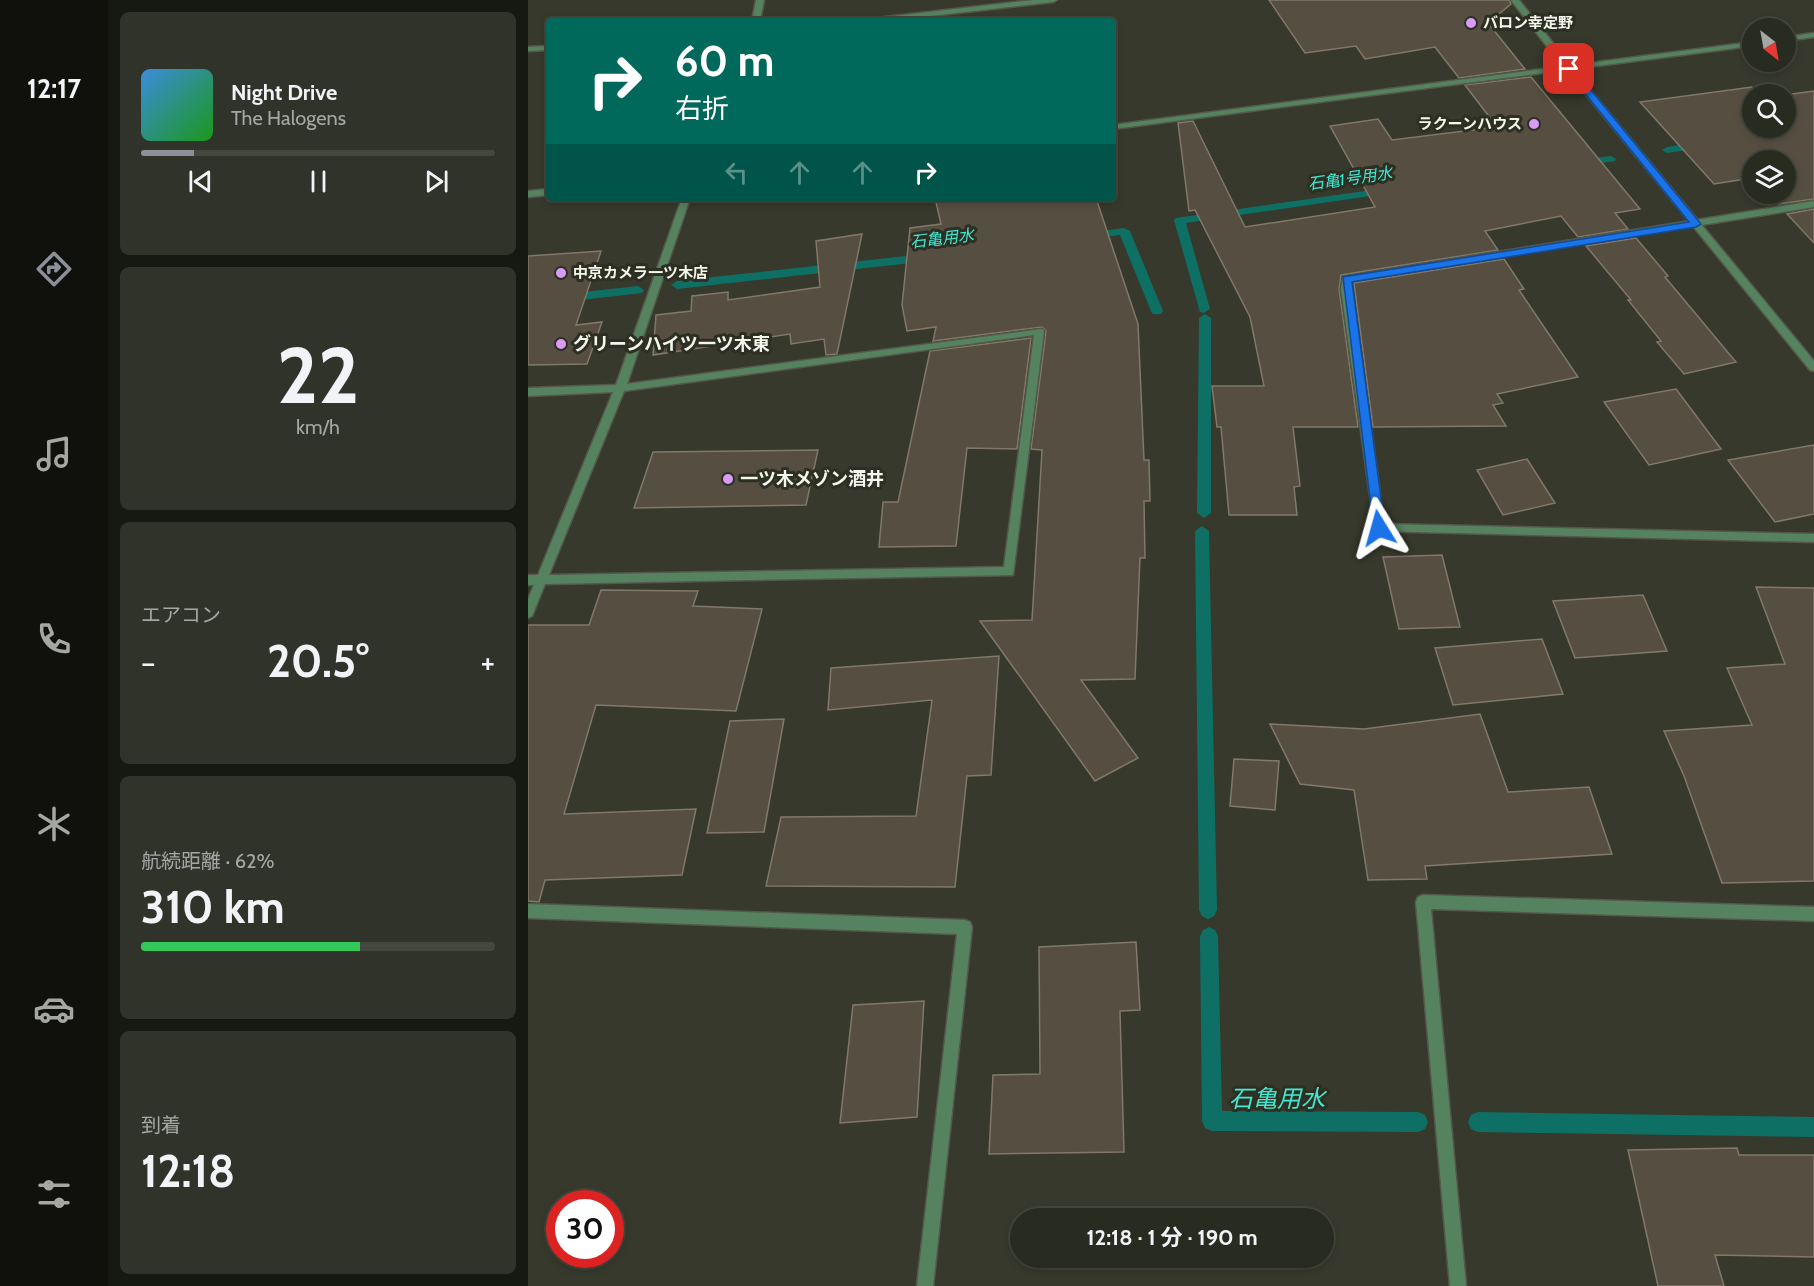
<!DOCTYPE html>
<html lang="ja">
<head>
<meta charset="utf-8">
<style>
	body { margin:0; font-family:Cabin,"Noto Sans JP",sans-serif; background:#303329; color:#f1f3f6; height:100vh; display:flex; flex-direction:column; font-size:22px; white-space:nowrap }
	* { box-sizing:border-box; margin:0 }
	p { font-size:20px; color:#a5a7a5 }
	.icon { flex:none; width:33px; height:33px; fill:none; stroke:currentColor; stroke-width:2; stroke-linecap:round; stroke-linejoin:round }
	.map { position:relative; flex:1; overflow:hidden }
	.details { display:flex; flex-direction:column; gap:12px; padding:12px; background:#161812; width:420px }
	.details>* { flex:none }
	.top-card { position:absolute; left:18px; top:18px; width:570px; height:183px; border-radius:6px; box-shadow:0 3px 9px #0003,0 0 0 2px #44473e; background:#00695c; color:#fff; overflow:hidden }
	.needle { width:39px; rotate:149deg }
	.controls { position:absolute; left:1214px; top:18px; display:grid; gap:12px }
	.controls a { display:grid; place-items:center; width:54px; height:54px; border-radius:50%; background:#282b20; box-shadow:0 3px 9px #0003,0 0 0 2px #44473e; font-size:30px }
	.speed { position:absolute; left:18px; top:1190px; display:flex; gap:12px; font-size:30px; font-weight:700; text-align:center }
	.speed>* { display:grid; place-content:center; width:78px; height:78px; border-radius:50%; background:#282b20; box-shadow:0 3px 9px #0003,0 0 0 2px #44473e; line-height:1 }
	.speed .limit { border:9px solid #d22; background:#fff; color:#111 }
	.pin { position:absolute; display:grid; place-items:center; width:51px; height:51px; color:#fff; margin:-26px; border-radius:12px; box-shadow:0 3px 9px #0006 }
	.me { position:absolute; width:66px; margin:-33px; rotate:352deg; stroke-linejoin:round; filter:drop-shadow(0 0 4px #0008) }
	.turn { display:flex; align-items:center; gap:21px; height:126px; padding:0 30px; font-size:27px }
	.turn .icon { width:78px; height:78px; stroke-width:2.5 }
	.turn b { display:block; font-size:42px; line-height:51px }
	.lanes { display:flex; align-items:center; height:57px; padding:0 30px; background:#0003; justify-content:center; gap:30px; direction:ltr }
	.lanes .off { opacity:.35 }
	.big { font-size:45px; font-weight:700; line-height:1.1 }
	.details .card { flex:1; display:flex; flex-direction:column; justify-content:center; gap:9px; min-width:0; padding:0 21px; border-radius:9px; background:#303329 }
	.details .dial { align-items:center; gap:0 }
	.dial b { font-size:78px; line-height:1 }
	.song { display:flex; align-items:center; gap:18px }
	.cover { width:72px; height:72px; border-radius:9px; background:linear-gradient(135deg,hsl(210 70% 55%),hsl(120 70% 35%)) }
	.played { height:6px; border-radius:3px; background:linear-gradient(90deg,#8c9099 15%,#44473e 15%) }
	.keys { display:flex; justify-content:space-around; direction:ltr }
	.heat { display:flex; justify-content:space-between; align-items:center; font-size:33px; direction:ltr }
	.charge { height:9px; border-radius:4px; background:linear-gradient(90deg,#34c759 62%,#44473e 0) }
	.trip { position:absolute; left:482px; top:1208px; width:324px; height:60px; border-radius:30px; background:#282b20; box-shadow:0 3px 9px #0003,0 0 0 2px #44473e; font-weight:700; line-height:60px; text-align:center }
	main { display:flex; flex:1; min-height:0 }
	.tabs { display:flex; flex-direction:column; width:108px; justify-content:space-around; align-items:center; background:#10110d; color:#a5a7a5 }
	.tabs .icon { width:42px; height:42px }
	.tabs .selected { color:#8c9099 }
	.tabs b { font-size:27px; color:#f1f3f6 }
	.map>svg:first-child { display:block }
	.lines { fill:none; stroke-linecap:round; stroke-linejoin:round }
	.stream { fill:#0e7065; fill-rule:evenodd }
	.building { fill:#564f41; stroke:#807869; stroke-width:1.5 }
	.minor-casing { stroke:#54574a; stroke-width:3 }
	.tertiary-casing { stroke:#54574a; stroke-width:3 }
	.minor { fill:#56835f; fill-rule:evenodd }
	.tertiary { fill:#56835f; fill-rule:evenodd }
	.route { fill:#1a73e8; stroke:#114b97; stroke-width:1.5 }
	.poi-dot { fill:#d89bf8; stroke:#2c2f21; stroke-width:2 }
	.labels { text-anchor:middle; stroke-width:6; stroke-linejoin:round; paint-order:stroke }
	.far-poi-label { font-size:15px; font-weight:bold; fill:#f4f6ed; stroke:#2c2f21; text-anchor:start }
	.far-water-label { font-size:16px; font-style:italic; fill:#42e7d2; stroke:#2c2f21 }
	.poi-label { font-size:18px; font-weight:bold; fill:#f4f6ed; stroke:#2c2f21; text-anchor:start }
	.near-water-label { font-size:24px; font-style:italic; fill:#42e7d2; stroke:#2c2f21 }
</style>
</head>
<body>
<main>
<nav class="tabs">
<b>12:17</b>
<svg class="icon selected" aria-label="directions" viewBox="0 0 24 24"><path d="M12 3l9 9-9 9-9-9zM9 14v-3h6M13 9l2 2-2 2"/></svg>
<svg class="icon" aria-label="music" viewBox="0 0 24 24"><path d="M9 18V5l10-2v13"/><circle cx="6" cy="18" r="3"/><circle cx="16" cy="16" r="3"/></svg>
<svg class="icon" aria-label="phone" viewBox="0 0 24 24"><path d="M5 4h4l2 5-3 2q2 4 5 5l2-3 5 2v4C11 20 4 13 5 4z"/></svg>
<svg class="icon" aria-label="climate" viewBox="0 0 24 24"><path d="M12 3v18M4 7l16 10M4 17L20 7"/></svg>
<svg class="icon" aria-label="car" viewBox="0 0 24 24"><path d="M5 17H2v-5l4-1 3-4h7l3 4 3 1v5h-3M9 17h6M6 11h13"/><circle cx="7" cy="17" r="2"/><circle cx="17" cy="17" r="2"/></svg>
<svg class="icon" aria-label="filters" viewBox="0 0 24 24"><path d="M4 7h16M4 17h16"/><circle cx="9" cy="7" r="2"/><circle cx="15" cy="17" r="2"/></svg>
</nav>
<section class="details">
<div class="card">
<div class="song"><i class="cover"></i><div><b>Night Drive</b><p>The Halogens</p></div></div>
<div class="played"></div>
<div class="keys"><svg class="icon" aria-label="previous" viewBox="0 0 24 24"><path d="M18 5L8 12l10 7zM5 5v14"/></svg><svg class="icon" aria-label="pause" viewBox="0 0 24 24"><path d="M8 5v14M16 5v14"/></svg><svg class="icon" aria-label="next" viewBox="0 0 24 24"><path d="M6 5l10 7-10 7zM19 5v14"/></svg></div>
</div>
<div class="card dial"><b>22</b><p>km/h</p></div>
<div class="card"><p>エアコン</p>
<div class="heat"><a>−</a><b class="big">20.5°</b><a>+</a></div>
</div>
<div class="card"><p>航続距離 · 62%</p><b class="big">310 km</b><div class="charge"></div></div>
<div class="card"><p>到着</p><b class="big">12:18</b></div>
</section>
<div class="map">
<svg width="1286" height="1286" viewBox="0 0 1286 1286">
	<rect width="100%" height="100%" fill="#36392b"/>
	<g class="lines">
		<path class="stream" d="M1174,142l5,3 -1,2 -39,6 -5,-3 5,-3z
			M1083,156l5,3 -1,2 -33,5 -5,-3 5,-3z
			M858,188l4,1v4l-204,30 24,86 -6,4 -4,-1 -26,-92 2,-2z
			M596,228l6,3 33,80 -2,3h-8l-2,-3 -31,-76 -32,4 -6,-3 6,-3z
			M397,254l4,1v6l-252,28 -6,-4 6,-4z
			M110,286l6,4 -2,3 -114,13v-8z
			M677,314l6,4v195l-7,5 -7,-5 2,-195z
			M674,526l7,5 8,379 -3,6 -6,3 -6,-3 -3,-6 -4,-379z
			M681,927l6,3 3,6 4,175 196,1 7,3 3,7 -3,7 -7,3 -206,-1 -7,-3 -3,-7 -2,-185 3,-6z
			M950,1112l336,5v20l-336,-5 -7,-3 -3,-7 3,-7z"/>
	</g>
	<path class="building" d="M741,0h240l2,4 -23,19 37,46 -66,9 -24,-31 -70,12 -9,-13 -51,7z
		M1003,77l109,132 -25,4 13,16 -50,8 -17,-21 -76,15 13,19 -157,25 -2,14 19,138h-65l7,59 -6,1 3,28h-68l-8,-88h-4l-5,-41h52l-14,-69 -55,-107 -6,1 -11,-88 15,-2 52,106 130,-20 -45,-81 48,-7 14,21 105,-13 -32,-42z
		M1224,87l7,7h-7v34h33v-33l29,-4v108l-35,5 -10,-10h16v-34h-33v18l-38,6 -74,-82z
		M407,198h161l42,126 6,136h5l1,41h-6l1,57h-5l-5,121 -54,1 57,78 -43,23 -115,-160 52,-1 10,-170 -11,-1 15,-118 -4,-4 -109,14 3,-14 -29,4 -5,-26 8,-77 31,-4z
		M1286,209v34l-27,-29z
		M334,234l-25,120 -11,1 -2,-16 -33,5 -1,-10 -137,21 3,-40 35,-4 1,-15 36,-4v8l92,-13 -4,-46z
		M1108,238l32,38 -3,1 71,85 -52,12 -27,-32 4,-1 -33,-41h3l-45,-54z
		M73,251l-25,74 26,-3 -15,42 -59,1v-109z
		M976,259l20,30 -5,1 59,87 -81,17 6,9 -10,2 13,21 -133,1 -19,-144z
		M503,338l-14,111 -50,-1 -11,98 -77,1 4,-45h15l32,-151z
		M1148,389l45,60 -72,16 -45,-63z
		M1286,445v69l-39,8 -47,-62z
		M290,450l-12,55 -172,3 19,-56z
		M999,459l28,44 -52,12 -26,-45z
		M914,555l18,72 -61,2 -16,-72z
		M1228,587l58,1v293l-92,2 -38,-107 -20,-45 88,-6 -25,-57 58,-4z
		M73,590l97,1 -5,15 69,3 -26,102 -140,-6 -32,109 132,-5 -14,66 -137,5 -6,22 -11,-1v-276h61z
		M1115,595l24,56 -92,7 -22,-57z
		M1014,639l21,55 -110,11 -18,-57z
		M471,656l-8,119 -24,1 -12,111 -189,-1 15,-69 135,-1 16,-116 -104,10 3,-42z
		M952,714l28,78 81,-5 23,67 -187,12 2,13 -59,1 -14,-90 -54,-6 -30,-60 94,5z
		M256,719l-20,113 -57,1 23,-112z
		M706,759l45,2 -4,49 -45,-4z
		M608,942l4,68 -20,1 4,141 -135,2 4,-79 47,-1 -1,-127z
		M396,1001l-7,116 -77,6 13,-118z
		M1209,1148l2,7h75v102l-99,-2 9,31h-66l-30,-136z"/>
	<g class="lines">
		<defs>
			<path id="minor" d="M228,0h8l-4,21h-8z
				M506,0h23l-4,2 -166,19h-23l4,-2z
				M983,0h8l53,67v4h-6z
				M21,46v4l-21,1v-4z
				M154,198h8l-63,186 415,-55 2,2 -31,244 -468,9 -13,32 -4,2v-19l6,-14h-6v-10h10l75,-183 -85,4v-8l88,-3zM506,335l-30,232 -455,8 75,-184z
				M1286,201v6l-463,74 33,243 430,10v8l-439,-11 -34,-242 2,-12z
				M895,895l391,12v14l-383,-12 35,377h-16l-34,-384 2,-5z
				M0,904l437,16 5,2 2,5 -39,359h-16l40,-352 -429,-16z"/>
			<path id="tertiary" d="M1286,33v4l-29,4v-4z
				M1224,42v4l-179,23 241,292v10l-4,-1 -244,-300 -453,59v-4z
				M21,189v6l-21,2v-6z"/>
		</defs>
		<use href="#minor" class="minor-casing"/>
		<use href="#tertiary" class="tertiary-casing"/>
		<use href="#minor" class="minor"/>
		<use href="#tertiary" class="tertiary"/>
	</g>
	<path class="route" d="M1038,67h6l129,157 -5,3 -344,55 33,246 -2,3h-9l-31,-254 346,-55 -123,-152z"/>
	<g class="poi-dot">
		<circle cx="943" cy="23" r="6"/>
		<circle cx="1006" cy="124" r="6"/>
		<circle cx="33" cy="273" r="6"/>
		<circle cx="33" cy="344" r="6"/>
		<circle cx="200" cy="479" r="6"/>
	</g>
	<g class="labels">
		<g class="far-poi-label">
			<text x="955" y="28">バロン幸定野</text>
			<text x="994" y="129" text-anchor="end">ラクーンハウス</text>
			<text x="45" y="278">中京カメラ一ツ木店</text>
		</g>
		<g class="far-water-label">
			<text transform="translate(822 178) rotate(-8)" y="6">石亀1号用水</text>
			<text transform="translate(414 238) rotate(-7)" y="6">石亀用水</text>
		</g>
		<g class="poi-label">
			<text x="45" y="350">グリーンハイツ一ツ木東</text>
			<text x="212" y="485">一ツ木メゾン酒井</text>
		</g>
		<g class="near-water-label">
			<text x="749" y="1107">石亀用水</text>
		</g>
	</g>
</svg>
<div class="controls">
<a><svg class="needle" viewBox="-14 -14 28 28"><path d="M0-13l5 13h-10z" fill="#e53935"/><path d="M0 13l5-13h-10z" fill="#a5a7a5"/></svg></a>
<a><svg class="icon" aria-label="search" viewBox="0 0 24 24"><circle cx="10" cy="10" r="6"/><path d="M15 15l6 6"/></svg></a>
<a><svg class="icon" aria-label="layers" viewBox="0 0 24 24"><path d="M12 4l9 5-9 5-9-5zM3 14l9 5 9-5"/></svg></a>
</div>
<div class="speed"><div class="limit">30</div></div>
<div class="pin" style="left:1041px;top:69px;background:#d93025"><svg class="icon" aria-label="arrive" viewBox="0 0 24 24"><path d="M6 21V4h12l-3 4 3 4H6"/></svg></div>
<svg class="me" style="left:851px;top:528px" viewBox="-20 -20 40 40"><path d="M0-17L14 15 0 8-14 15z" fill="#1a73e8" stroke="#fff" stroke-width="4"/></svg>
<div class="trip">12:18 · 1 分 · 190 m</div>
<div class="top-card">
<div class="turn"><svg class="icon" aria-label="right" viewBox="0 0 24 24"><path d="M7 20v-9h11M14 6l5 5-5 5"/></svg><div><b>60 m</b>右折</div></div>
<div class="lanes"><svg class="icon off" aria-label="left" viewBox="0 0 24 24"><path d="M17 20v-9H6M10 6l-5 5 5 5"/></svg><svg class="icon off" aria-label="ahead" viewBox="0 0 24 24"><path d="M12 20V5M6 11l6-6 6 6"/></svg><svg class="icon off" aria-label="ahead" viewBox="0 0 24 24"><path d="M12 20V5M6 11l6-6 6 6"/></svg><svg class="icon" aria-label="right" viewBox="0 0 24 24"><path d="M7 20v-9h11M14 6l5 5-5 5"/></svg></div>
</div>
</div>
</main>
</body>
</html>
